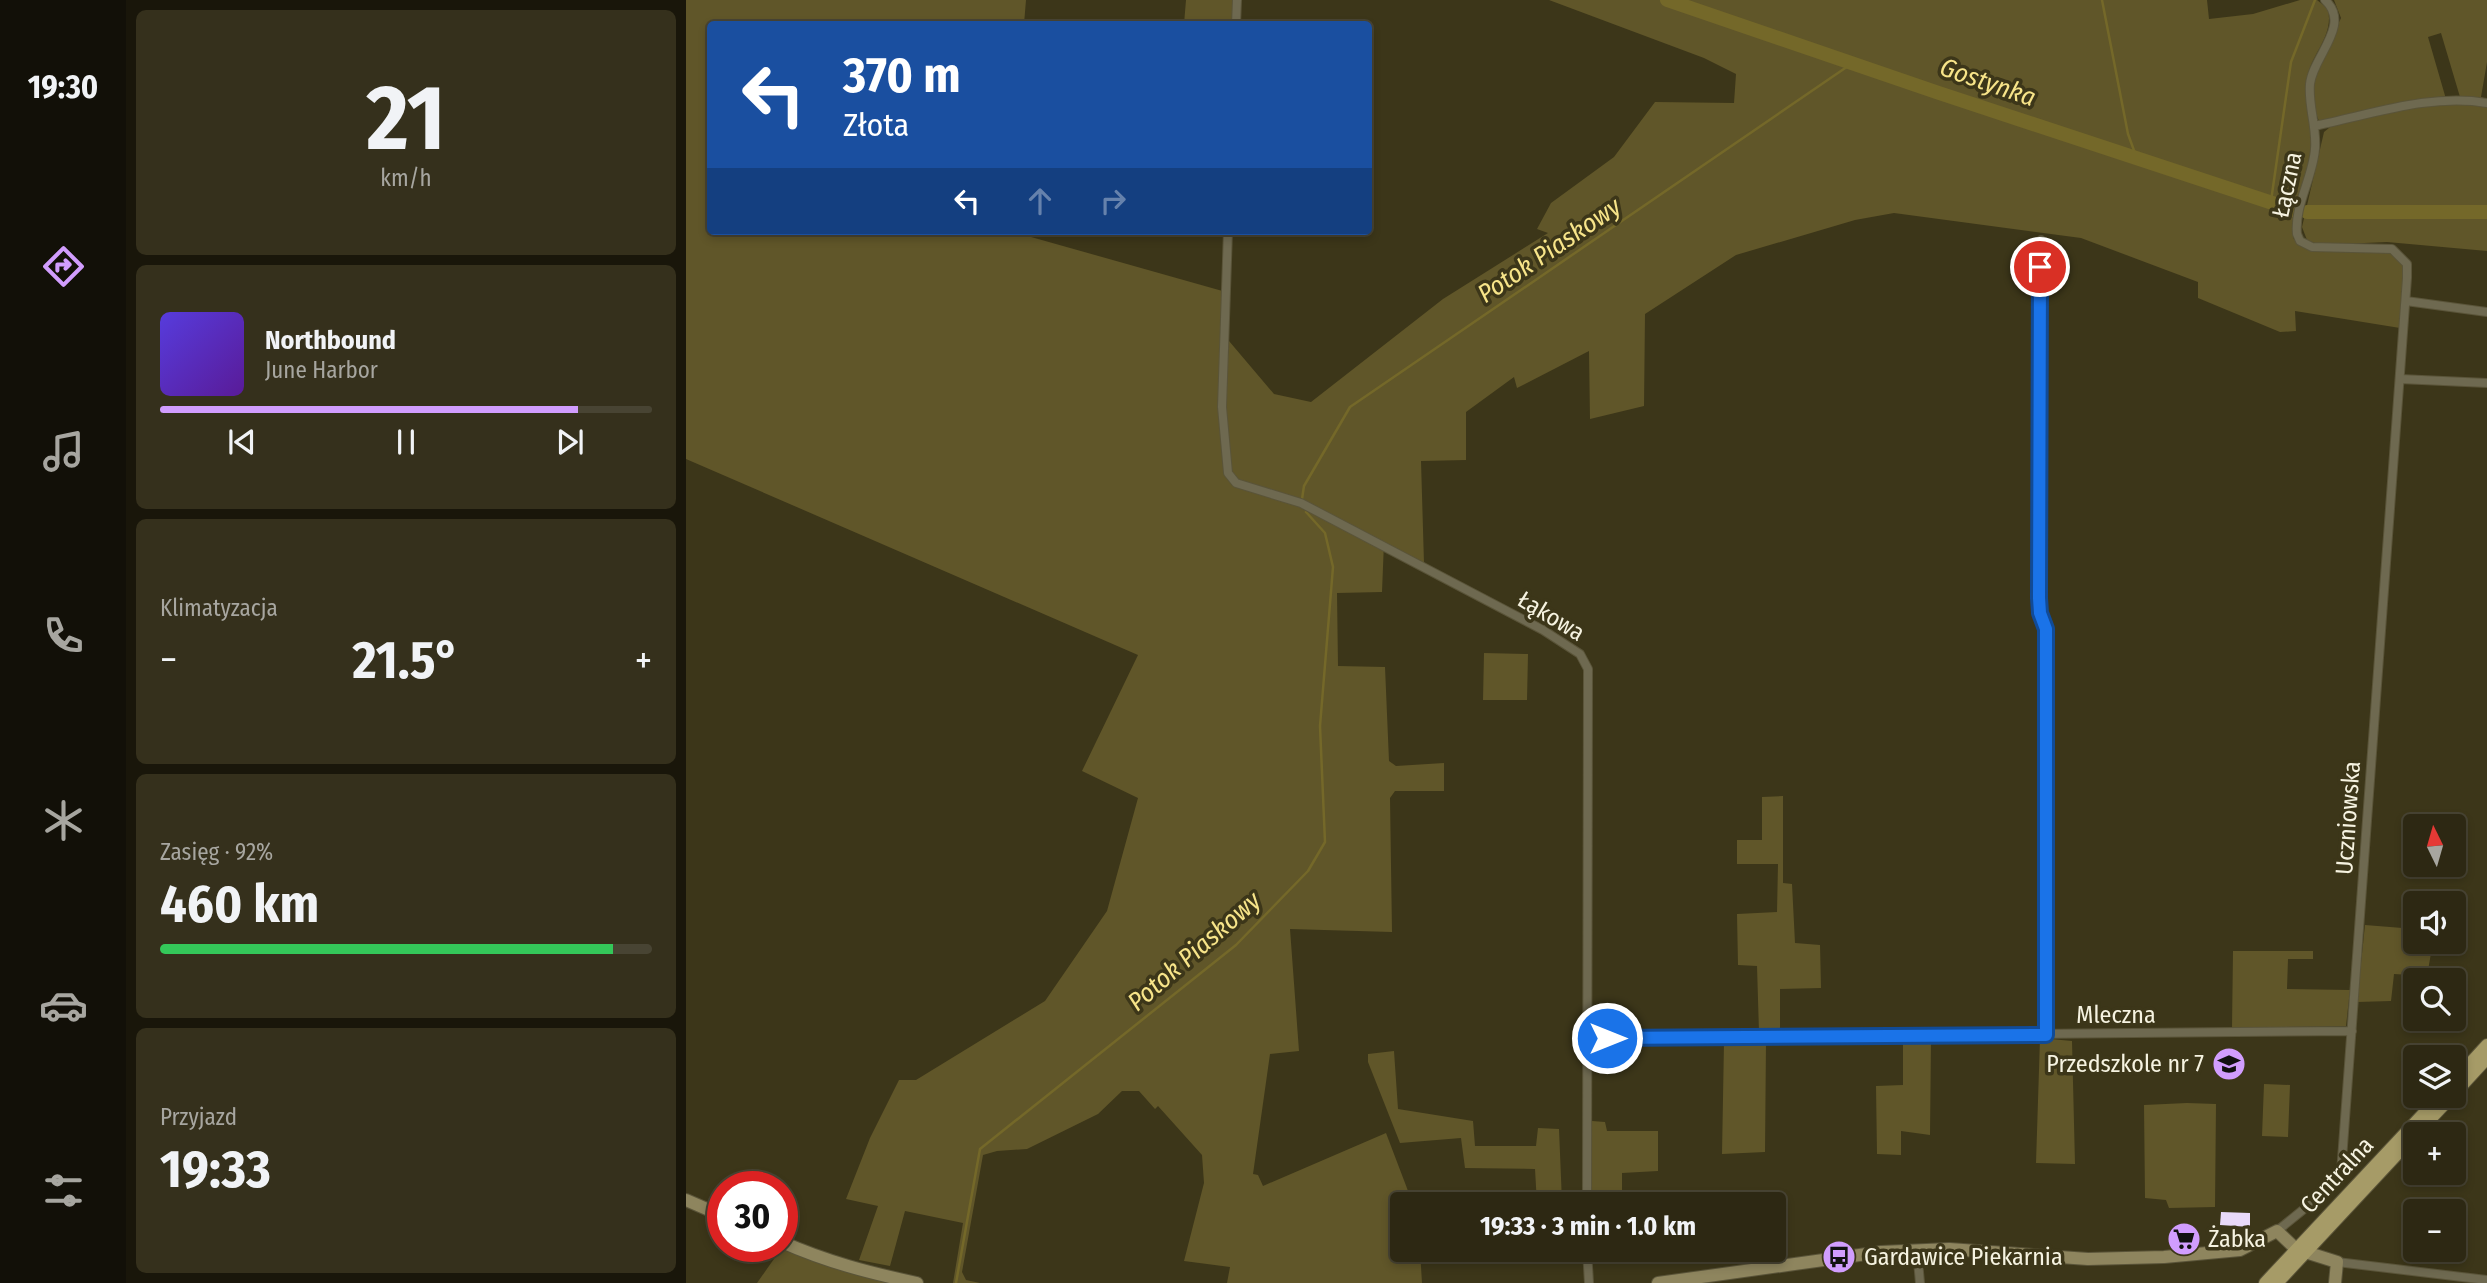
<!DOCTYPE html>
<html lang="pl">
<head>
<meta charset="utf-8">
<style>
	body { margin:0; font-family:"Fira Sans Condensed",sans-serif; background:#35301c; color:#f1f3f6; height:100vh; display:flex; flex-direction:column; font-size:26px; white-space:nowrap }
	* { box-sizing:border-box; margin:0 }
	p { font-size:23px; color:#a7a6a0 }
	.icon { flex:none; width:38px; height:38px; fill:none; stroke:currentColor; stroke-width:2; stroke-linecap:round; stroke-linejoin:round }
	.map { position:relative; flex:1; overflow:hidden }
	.details { display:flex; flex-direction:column; gap:10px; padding:10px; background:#19160a; width:560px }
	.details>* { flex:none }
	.hud { position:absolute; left:21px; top:21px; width:665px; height:214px; border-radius:7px; box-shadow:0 4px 10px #0003,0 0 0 2px #484433; background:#1a4fa0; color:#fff; overflow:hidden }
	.needle { width:46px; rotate:355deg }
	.tools { position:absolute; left:1717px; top:814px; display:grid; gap:14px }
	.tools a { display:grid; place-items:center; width:63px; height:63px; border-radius:7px; background:#2d2813; box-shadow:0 4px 10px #0003,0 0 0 2px #484433; font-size:35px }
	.speed { position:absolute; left:21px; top:1171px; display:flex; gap:14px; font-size:35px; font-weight:700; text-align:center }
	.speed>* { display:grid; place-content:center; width:91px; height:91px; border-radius:50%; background:#2d2813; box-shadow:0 4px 10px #0003,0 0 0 2px #484433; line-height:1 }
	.speed .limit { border:10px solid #d22; background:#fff; color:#111 }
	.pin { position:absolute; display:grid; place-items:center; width:60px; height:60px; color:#fff; margin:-30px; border:4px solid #fff; border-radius:50%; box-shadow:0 2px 7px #0007 }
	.me { position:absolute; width:77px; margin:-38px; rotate:90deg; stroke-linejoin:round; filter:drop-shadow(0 0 5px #0008) }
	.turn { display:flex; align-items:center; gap:24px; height:147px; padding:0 21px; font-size:32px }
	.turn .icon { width:91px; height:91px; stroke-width:2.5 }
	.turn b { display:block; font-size:49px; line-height:60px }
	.lanes { display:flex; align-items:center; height:66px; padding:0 21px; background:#0003; justify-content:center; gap:35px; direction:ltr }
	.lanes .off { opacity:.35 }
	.big { font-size:52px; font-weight:700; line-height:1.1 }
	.details .widget { flex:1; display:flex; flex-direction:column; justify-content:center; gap:10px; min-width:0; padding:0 24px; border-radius:10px; background:#35301c }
	.details .dial { align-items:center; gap:0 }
	.dial b { font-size:91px; line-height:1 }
	.song { display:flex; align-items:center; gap:21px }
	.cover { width:84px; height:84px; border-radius:10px; background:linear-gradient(135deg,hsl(250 70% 55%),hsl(270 70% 35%)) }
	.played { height:7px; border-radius:4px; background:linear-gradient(90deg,#d19dfe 85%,#484433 85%) }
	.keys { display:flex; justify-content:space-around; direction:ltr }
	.heat { display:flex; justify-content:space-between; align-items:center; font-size:38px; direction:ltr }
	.charge { height:10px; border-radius:5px; background:linear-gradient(90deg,#34c759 92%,#484433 0) }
	.trip { position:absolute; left:704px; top:1192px; width:396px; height:70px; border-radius:7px; background:#2d2813; box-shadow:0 4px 10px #0003,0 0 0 2px #484433; font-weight:700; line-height:70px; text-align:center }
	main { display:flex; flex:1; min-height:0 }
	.dock { display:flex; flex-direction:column; width:126px; justify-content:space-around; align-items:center; background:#121008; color:#a7a6a0 }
	.dock .icon { width:49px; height:49px }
	.dock .active { color:#d19dfe }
	.dock b { font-size:32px; color:#f1f3f6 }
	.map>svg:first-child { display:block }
	.green { fill:#605629; fill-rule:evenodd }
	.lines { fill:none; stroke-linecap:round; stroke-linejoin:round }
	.stream { stroke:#746829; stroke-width:2.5 }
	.river { stroke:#746829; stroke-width:14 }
	.building { fill:#e9d9f9 }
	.street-casing { stroke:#5a5439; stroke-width:10 }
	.secondary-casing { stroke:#5a5439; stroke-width:14 }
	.primary-casing { stroke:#5a5439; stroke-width:14 }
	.street { stroke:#6e6950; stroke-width:8 }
	.secondary { stroke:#8e855e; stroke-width:12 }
	.primary { stroke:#a69b67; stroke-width:12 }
	.route-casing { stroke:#114b97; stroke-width:18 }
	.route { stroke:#1a73e8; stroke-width:12 }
	.labels { text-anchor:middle; stroke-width:7; stroke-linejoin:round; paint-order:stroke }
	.street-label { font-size:24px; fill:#f6f3e1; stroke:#3c3619 }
	.poi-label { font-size:24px; fill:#f6f3e1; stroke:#3c3619; text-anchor:start }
	.water-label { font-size:26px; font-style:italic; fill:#f7e489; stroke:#3c3619 }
</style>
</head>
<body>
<main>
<nav class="dock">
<b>19:30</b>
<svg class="icon active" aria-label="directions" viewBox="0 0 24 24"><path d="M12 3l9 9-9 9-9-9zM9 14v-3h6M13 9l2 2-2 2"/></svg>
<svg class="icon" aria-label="music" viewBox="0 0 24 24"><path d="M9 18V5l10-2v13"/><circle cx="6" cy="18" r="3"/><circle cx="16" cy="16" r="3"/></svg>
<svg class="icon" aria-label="phone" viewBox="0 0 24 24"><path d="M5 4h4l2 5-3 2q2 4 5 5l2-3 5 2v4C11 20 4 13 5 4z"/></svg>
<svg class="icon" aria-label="climate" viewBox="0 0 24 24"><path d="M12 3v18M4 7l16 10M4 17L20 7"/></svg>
<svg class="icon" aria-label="car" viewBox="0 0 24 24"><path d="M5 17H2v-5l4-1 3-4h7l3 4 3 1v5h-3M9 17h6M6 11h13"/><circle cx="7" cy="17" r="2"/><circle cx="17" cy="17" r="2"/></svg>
<svg class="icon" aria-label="filters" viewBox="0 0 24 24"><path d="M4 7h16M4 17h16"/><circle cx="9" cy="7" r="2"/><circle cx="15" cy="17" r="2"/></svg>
</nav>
<section class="details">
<div class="widget dial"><b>21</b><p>km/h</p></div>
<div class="widget">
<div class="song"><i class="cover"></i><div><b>Northbound</b><p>June Harbor</p></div></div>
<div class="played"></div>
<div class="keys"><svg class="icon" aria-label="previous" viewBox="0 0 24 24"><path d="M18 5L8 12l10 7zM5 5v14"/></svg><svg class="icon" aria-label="pause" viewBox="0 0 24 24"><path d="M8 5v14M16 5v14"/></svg><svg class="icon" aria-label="next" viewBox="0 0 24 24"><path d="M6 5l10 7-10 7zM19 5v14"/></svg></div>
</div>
<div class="widget"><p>Klimatyzacja</p>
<div class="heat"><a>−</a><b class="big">21.5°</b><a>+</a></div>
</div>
<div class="widget"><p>Zasięg · 92%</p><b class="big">460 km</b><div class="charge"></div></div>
<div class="widget"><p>Przyjazd</p><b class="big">19:33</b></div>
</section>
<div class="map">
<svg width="1801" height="1283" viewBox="0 0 1801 1283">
	<rect width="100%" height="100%" fill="#3c3619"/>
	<path class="green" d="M0,0h340l-2,24h-314v207h300l216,61 -3,140 6,-91 45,53 37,8 132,-103 105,-66 -11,-4 14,-26 63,-46 41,-55 79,1 2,-29 -32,-16 -155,-58h658l2,19 44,-5 47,-14h17l11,9c6,28 -17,44 -21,70 -4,23 7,47 4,70 -5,30 -16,58 -18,89l13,10 80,3 14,7 5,9 -5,61 -105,-17 1,20 -16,1 -82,-34v-16l-117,-44 -187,-25 -39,7 -119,35 -91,59 -1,92 -54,13 -1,-68 -72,37 -3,-11 -48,35v48l-45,1 3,102 -40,-21 -2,50 -45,1 1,73 47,1 4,94 7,5 48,-3v28h-49l-5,7 2,134 -102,-3 9,122 -29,3 -17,120 5,1 5,11 123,-53 27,71h-11v46h18l2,33h-195l3,-16 -46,-6 20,-78 -2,-28 -44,-49 -3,3 -16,-18h-17l-24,23 -71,35 -30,2 -14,4 -21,117 4,8 14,3h-27l10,-60 -58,-12 -15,55 -31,-6 19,-54 -32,-7 24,-61 29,-58h17l129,-79 62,-90 31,-113 -56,-27 56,-116 -452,-196z
		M500,0h47v24h-49z
		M1648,0h153v62l-6,35 6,2v152l-100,-9 -67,3 -13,-5 -5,-13 22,-95 16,-13 -21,2c-17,-35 8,-71 22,-103zM1755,33l19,64 -14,2 -18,-62z
		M798,653l44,1 -1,46h-44z
		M1097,796v87l9,1 3,59 25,2 1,43 -41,1v44l-21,-1 -2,-66 -19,-1 -1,-51 40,-2 1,-48h-41v-24h25v-43z
		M1679,925l50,4v13h18l-6,34 -33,-2 -3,27 -34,1z
		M1547,951h80v8h-25l-1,30 63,1 -4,36 -114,2z
		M1245,1038l-1,97 -29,-4v24l-24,-1 -1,-68 27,-1v-46z
		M1354,1038l32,3 3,123 -39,-1z
		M1038,1042h42l-1,110 -43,2z
		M708,1051l4,58 75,12 2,25h61l2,-18 21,1 3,73 -25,2 -2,-35 -70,-1 -4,-30 -61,5 -32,-81v-8z
		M1578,1084l26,1 -2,52 -26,-1z
		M1501,1103l29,1 -1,103 -46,1 -3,-8 -21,-2 -1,-93z
		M906,1121l13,1 2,9h51v40l-36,2v31h-32z
		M95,1249l62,22 54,12h-140z"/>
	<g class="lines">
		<path class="stream" d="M1416,0l26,134 8,22
			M1585,201l20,-139 24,-62
			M616,499l2,-13 46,-79 504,-345
			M270,1283l24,-134 256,-204 72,-74 17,-29 -5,-116 13,-159 -8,-34 -19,-21"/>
		<path class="river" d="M981,0l269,92 358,118
			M1621,212h180"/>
	</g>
	<path class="building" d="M1535,1212l29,1v14l-30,-2z"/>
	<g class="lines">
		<defs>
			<path id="street" d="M550,24l1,-24
				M1628,126c56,-11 116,-33 173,-23
				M542,231l-6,176 6,66 8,10 65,20 242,127 37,24 8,15 -1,535
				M1355,240l-2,358 1,15 6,16v406
				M1720,301l81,11
				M1714,379l87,4
				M902,1038l764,-7
				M1591,1231l59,-48 5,-10 66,-895v-14l-15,-15 -80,-2 -12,-6 -3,-7c-3,-28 16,-57 18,-85 2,-22 -7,-43 -5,-65 3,-28 42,-59 15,-84
				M901,1250l2,33
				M1231,1250l3,33
				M1651,1262l150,18"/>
			<path id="secondary" d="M0,1200l37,16
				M96,1242c45,20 88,31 135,41
				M972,1283l223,-31 68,-3 139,10 76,-2 76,-7 37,-19 19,18 41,13 -2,21"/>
			<path id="primary" d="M1768,1081l33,-36
				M1768,1094l33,-36
				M1730,1134l36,-38
				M1579,1283l175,-187
				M1591,1283l138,-148"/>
		</defs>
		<use href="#street" class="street-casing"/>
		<use href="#secondary" class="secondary-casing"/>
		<use href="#primary" class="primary-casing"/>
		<use href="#street" class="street"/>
		<use href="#secondary" class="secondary"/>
		<use href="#primary" class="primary"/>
	</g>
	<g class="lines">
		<defs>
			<path id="route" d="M921,1038l439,-3v-406l-6,-16 -1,-15 1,-331"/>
		</defs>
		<use href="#route" class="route-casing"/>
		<use href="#route" class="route"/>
	</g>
	<defs>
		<symbol id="school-disc" viewBox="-11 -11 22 22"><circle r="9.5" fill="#d19dfe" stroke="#3c3619"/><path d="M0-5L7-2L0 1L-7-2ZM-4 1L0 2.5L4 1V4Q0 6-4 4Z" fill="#111"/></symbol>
		<symbol id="supermarket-disc" viewBox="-11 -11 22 22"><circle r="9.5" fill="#d19dfe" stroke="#3c3619"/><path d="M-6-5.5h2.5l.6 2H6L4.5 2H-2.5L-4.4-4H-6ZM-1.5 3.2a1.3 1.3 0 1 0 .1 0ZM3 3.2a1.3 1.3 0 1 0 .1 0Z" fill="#111"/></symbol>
		<symbol id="bus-disc" viewBox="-11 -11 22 22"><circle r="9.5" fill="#d19dfe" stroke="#3c3619"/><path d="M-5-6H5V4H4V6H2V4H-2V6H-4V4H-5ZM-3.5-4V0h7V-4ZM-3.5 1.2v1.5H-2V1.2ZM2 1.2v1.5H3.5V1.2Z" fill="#111"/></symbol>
	</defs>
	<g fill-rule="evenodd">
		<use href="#school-disc" x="1524" y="1045" width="38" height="38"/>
		<use href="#supermarket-disc" x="1479" y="1220" width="38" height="38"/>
		<use href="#bus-disc" x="1134" y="1238" width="38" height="38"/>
	</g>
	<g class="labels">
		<g class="street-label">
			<text transform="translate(1601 185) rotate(-78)" y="8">Łączna</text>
			<text transform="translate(865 616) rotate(31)" y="8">Łąkowa</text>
			<text transform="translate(1662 818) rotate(-86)" y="8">Uczniowska</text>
			<text x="1430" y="1023">Mleczna</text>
			<text transform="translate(1651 1175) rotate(-47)" y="8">Centralna</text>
		</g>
		<g class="poi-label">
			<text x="1518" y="1072" text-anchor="end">Przedszkole nr 7</text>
			<text x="1522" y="1247">Żabka</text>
			<text x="1178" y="1265">Gardawice Piekarnia</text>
		</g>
		<g class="water-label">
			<text transform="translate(1302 82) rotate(19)" y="9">Gostynka</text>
			<text transform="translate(863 250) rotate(-34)" y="9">Potok Piaskowy</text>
			<text transform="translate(508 951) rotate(-41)" y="9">Potok Piaskowy</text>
		</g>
	</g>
</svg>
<div class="tools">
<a><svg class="needle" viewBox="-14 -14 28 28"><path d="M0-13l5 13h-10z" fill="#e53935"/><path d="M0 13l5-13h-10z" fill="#a7a6a0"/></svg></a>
<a><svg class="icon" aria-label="sound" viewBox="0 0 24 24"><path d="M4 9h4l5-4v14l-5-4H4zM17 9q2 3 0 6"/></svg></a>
<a><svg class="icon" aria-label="search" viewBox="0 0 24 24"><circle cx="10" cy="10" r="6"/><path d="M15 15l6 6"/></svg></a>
<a><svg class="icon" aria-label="layers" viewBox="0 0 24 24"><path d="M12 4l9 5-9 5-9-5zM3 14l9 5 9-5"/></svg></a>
<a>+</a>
<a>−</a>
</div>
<div class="speed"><div class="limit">30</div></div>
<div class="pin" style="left:1354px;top:267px;background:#d93025"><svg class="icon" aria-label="arrive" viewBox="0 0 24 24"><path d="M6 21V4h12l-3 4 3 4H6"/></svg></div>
<svg class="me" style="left:921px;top:1038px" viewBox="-20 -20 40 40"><circle r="17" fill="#1a73e8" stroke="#fff" stroke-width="3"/><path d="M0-11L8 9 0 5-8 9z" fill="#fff"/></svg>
<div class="trip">19:33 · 3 min · 1.0 km</div>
<div class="hud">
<div class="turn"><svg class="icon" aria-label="left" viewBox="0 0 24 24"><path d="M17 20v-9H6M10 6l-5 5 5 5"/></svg><div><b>370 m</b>Złota</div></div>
<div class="lanes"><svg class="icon" aria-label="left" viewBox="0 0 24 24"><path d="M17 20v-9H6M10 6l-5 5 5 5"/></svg><svg class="icon off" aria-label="ahead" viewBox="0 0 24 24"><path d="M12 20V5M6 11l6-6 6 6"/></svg><svg class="icon off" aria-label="right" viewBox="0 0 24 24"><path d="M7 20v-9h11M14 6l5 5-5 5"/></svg></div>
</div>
</div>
</main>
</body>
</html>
